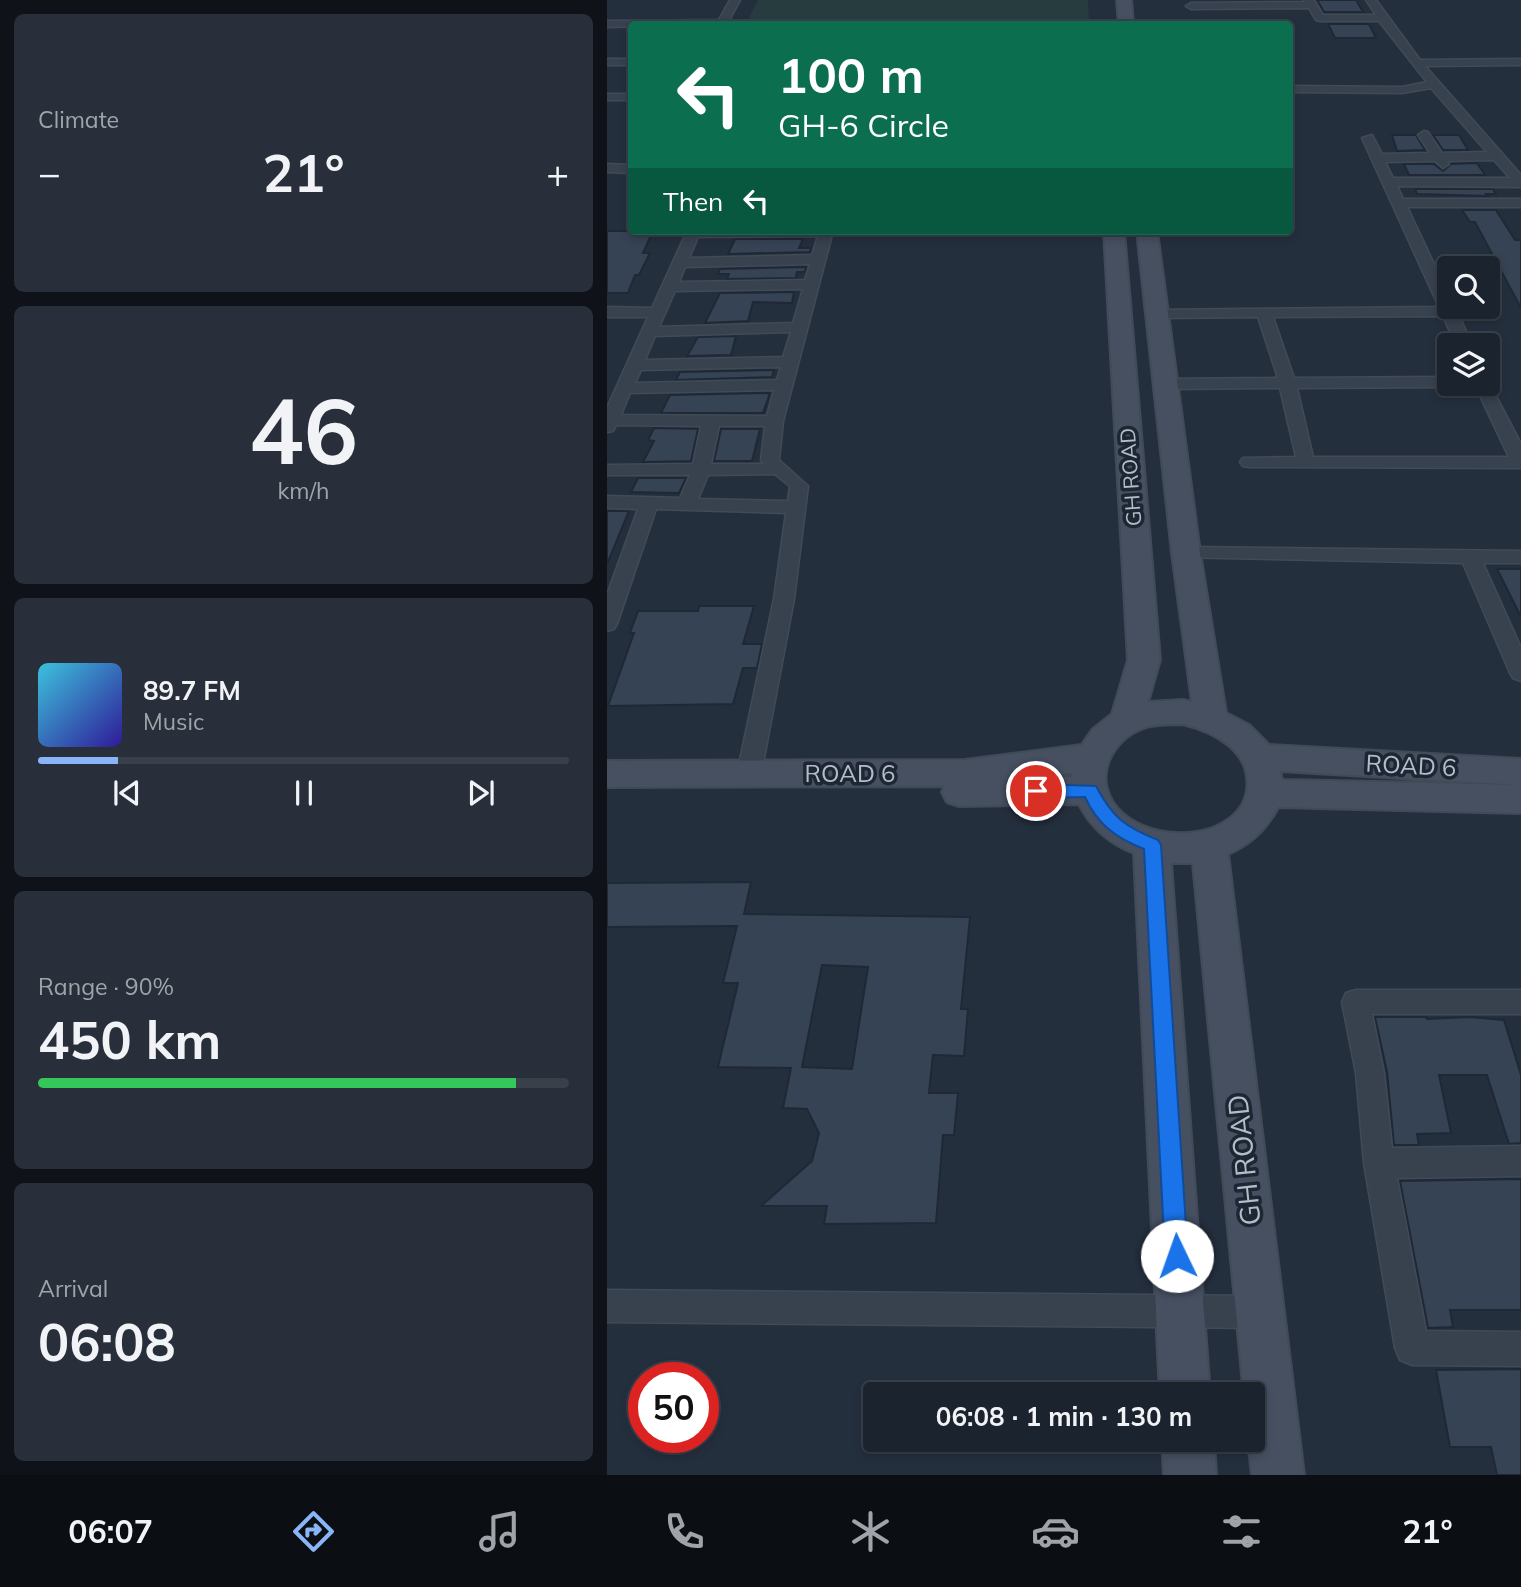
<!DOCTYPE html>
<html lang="en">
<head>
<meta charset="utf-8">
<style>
	body { margin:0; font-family:Mulish,sans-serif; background:#282f3a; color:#f1f3f6; height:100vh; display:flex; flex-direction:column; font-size:26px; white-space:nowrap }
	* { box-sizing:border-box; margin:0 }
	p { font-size:23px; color:#a0a4aa }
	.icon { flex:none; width:38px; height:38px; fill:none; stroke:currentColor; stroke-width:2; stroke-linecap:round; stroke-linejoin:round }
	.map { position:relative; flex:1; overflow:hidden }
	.side { display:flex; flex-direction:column; gap:14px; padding:14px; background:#0f1319; width:607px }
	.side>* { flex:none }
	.guide { position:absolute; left:21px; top:21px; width:665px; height:214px; border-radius:7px; box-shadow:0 4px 10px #0003,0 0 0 2px #39404a; background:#0b6e4f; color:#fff; overflow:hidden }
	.fabs { position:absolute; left:830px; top:256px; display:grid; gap:14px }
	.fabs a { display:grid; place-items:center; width:63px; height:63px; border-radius:7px; background:#1b232e; box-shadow:0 4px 10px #0003,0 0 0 2px #39404a; font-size:35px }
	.speed { position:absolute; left:21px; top:1362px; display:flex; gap:14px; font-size:35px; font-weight:700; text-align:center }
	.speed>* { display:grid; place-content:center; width:91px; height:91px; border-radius:50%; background:#1b232e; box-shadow:0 4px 10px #0003,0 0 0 2px #39404a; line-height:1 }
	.speed .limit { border:10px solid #d22; background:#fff; color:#111 }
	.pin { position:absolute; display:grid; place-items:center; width:60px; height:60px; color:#fff; margin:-30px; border:4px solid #fff; border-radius:50%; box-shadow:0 2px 7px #0007 }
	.me { position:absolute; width:77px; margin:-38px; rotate:357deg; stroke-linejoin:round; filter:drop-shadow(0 0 5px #0008) }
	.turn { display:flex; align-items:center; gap:24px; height:147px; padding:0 35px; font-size:32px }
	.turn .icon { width:91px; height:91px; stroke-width:2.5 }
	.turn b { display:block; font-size:49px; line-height:60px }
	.then { display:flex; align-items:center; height:66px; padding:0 35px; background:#0003; gap:14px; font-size:26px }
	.big { font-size:52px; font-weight:700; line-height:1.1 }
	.side .tile { flex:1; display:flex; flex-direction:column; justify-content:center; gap:10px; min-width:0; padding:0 24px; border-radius:10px; background:#282f3a }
	.side .dial { align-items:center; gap:0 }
	.dial b { font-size:91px; line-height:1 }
	.song { display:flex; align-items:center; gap:21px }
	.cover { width:84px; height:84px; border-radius:10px; background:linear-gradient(135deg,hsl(190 70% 55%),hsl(250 70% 35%)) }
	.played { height:7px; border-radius:4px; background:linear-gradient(90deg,#8ab4f8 15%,#39404a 15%) }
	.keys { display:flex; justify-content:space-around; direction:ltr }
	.heat { display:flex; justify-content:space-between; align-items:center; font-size:38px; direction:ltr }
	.charge { height:10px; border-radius:5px; background:linear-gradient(90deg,#34c759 90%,#39404a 0) }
	.trip { position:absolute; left:256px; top:1382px; width:402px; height:70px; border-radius:7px; background:#1b232e; box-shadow:0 4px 10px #0003,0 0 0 2px #39404a; font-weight:700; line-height:70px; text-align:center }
	.dock { display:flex; height:112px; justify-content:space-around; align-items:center; background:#0b0e12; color:#a0a4aa }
	.dock .icon { width:49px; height:49px }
	.dock .active { color:#8ab4f8 }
	.dock b { font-size:32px; color:#f1f3f6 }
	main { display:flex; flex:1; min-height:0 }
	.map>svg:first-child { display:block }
	.green { fill:#263c3f }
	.building { fill:#364354; stroke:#1f2835; stroke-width:2; fill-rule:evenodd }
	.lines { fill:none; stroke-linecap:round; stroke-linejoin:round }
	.street-casing { stroke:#414a57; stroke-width:3 }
	.secondary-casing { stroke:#414a57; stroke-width:4 }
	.street { fill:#38414e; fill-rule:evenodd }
	.secondary { fill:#465061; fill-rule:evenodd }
	.route { fill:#1a73e8; stroke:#114b97; stroke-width:2 }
	.labels { text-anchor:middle; stroke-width:7; stroke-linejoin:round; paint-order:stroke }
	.far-street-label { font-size:21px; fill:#b4bcc9; stroke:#1d2633 }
	.street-label { font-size:24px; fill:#b4bcc9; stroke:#1d2633 }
	.near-street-label { font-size:28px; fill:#b4bcc9; stroke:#1d2633 }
</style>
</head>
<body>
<main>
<section class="side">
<div class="tile"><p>Climate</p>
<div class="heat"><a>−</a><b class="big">21°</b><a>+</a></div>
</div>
<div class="tile dial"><b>46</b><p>km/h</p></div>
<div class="tile">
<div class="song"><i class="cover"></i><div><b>89.7 FM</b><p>Music</p></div></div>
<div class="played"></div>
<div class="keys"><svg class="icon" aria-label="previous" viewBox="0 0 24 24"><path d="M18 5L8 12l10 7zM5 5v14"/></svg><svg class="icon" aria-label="pause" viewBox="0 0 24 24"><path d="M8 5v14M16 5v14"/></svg><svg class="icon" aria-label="next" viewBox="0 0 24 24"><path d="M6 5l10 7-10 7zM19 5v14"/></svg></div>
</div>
<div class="tile"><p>Range · 90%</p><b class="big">450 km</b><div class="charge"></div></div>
<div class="tile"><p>Arrival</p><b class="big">06:08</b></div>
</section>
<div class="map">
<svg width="914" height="1475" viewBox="0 0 914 1475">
	<rect width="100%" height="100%" fill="#242f3e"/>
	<path class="green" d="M151,0h330l1,24h-343z"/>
	<path class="building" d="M710,0h39l7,12h-39z
		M721,24h41l7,14h-41z
		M785,135h24l9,15 -28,1z
		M826,135h26l9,15h-25z
		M870,163l8,12h-76l-5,-11h30l9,7 8,-7z
		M808,189h78l3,5h-10l2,2 -71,-2z
		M855,210h34l19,30h6v68l-46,-86h-5z
		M0,231h46l-10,22h7l-11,22h-4l-7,18h-21z
		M128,239h68l-4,9h12l-1,4 -82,2z
		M199,267l-1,5h-8l-1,6 -69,1 2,-5h-11l2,-5z
		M187,292l-2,11 -39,-1 -5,19 -43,2 15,-30z
		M129,336l-5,19 -44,1 11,-19z
		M167,370l-2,7 -96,3 4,-8z
		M163,393l-7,20h-102l9,-18z
		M47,428l44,1 -7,32 -48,1 11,-21 -6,-1z
		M114,429h39l-8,32h-38z
		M31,478h48l-7,15 -48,-1z
		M0,511h22l-22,53z
		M890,569h24v48z
		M92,606h55l-11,38h19l-5,24h-14l-10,36 -125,2 26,-73h-4l8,-22h60z
		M144,882l-7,32 226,3 -9,92h7l-4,47 -31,-1 -4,38h29l-4,42h-11l-7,88 -112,1 3,-18h-66l51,-45 7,-28 -12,-24 -24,-1 8,-40 -73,-1 20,-84h-15l14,-57 -130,1v-44zM215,965l46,2 -16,102 -50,-2z
		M768,1017h51l1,2 43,-2 34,3 17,55v68l-12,1 -22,-69h-48l12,58 -34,1 2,11h-25l-7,-73z
		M914,1179v131h-71l3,17 -25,1 -28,-147z
		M914,1369v106h-24l-6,-28h-41l-14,-77z"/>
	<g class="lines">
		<defs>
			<path id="street" d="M123,0h10l-13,24 -120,3v-6l112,-1z
				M697,0h10l9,15h53l-10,-15h10l44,60 101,-1v6l-96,1 96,109v12l-124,-1 6,13h118v8h-114l42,89v10h5l3,5 15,34h-16l-13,-29 -170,1 21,61 155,-1v6h7l-7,4 -152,1 16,69h196l-35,-74h13v-4l34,65v24l-272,-1 -6,-1 -3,-4 3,-4 53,-1 -16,-69 -116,1 -8,-5 8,-5 114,-1 -20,-61 -100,1 -8,-5 3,-3 286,-3 -77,-169 10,-3 10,19 48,-1 -12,-18 6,-4 4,1 14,21 45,-1 -56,-64 -29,5 -113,-1v-6l113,1 25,-5 -48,-61h-59l-4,-1 -7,-12 -118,1 -5,-3 5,-3 114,-1zM887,160l16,18h-117l-8,-16 50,-1 8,7 6,-4 -2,-3z
				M0,59h24v6h-24z
				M0,94h24v6h-24z
				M0,164l24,1v8l-24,-1z
				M80,231h146l-50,190 -4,39 29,26 -14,113 -33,175 -4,6 -8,3 -8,-3 -4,-6 37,-175 12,-86 -130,-4 -39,115 -3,5 -7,2v-36l31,-86 -31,-1v-12l73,2 10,-23h-83v-10l86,-1 8,-38 -85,-1 -3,6 -6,1v-24l41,-91h-41v-10l45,1zM211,236l-6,19 -123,3 9,-21zM203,264l-5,16 -126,2 6,-15zM196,289l-10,34 -134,4 16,-36zM184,332l-8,25 -138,3 10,-24zM174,367l-4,13 -142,3 6,-13zM167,390l-7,26 -146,-1 9,-22zM112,426h46l-4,34 3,4h-53zM168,474l15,12 -2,15 -90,-2 10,-24z
				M579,547l335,4v12h-38l38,85v33l-8,-3 -3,-5 -47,-110 -284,-6 -3,-4 3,-4z
				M749,990h165v24h-149l12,59 8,75 129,-2v30l-124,2 29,153 95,1v34l-109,-1 -12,-5 -5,-12 -31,-185 -8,-90 -14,-71 4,-9z
				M0,1290l655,6 12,4 4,12 -4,12 -12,4 -655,-6z"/>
			<path id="secondary" d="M510,0h14l2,24h-14z
				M497,231h20l36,429 -12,42 35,-2 9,2 -20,-149 -35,-322h20l43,322 26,160 23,12 20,20 252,14v54l-243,-6c-11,22 -27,37 -50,47l76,621h-52l-4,-35h5v-45h-9l-51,-532h-22l39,532h-50l-26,-542c-25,-10 -43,-25 -55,-49l-120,2 -12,-4 -5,-10 3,-6 -338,1v-26l358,-1 117,-15 11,-16 19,-15 16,-54zM576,724c32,8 69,27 64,66 -2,15 -12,26 -24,33 -33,20 -97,11 -114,-28 -12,-29 9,-59 37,-68 11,-3 25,-3 37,-3zM673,771l241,14 -239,-5zM465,773v4h-37z
				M555,1440h52l2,35h-52z"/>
		</defs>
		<use href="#street" class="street-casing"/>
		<use href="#secondary" class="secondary-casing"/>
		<use href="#street" class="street"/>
		<use href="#secondary" class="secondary"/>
	</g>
	<path class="route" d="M429,784l60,2c16,31 29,41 62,54l3,5 27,411 -3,8 -8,3 -8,-3 -4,-8 -21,-407c-28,-11 -47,-25 -59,-52l-49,1 -6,-2 -2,-5 2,-5z"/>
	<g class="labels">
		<g class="far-street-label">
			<text transform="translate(524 477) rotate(-94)" y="7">GH ROAD</text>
		</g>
		<g class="street-label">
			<text transform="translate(804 766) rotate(3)" y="8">ROAD 6</text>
			<text x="243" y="782">ROAD 6</text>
		</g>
		<g class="near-street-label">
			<text transform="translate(637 1160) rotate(-96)" y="10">GH ROAD</text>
		</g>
	</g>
</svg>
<div class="fabs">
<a><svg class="icon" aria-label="search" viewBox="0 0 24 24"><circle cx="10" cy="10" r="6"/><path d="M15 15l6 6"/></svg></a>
<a><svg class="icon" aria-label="layers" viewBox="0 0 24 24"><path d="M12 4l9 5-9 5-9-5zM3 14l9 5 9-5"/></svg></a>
</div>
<div class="speed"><div class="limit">50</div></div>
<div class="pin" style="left:429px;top:791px;background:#d93025"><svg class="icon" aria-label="arrive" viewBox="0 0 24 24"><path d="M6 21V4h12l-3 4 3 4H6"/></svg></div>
<svg class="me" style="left:570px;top:1256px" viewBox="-20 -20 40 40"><circle r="19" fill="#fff"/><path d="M0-13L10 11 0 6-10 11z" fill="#1a73e8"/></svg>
<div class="trip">06:08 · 1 min · 130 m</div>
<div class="guide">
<div class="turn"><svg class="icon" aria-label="left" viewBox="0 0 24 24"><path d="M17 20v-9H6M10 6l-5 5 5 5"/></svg><div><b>100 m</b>GH-6 Circle</div></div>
<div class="then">Then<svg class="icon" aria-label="left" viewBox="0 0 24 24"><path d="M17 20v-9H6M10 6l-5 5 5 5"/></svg></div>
</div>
</div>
</main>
<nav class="dock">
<b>06:07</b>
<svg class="icon active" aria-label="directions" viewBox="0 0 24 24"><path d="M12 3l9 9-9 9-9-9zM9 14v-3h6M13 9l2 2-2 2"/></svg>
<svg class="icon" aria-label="music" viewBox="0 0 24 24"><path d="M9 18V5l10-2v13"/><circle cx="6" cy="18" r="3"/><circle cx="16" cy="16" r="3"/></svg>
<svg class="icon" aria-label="phone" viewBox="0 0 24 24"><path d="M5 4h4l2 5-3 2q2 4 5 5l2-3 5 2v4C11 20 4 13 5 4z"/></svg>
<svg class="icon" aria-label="climate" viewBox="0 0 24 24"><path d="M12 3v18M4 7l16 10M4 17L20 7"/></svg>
<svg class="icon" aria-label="car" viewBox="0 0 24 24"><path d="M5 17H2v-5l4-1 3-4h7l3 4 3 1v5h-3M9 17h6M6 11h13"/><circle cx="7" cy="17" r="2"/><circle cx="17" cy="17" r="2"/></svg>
<svg class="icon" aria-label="filters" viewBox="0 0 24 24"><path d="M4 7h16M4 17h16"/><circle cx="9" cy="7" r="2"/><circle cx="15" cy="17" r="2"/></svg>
<b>21°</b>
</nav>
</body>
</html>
